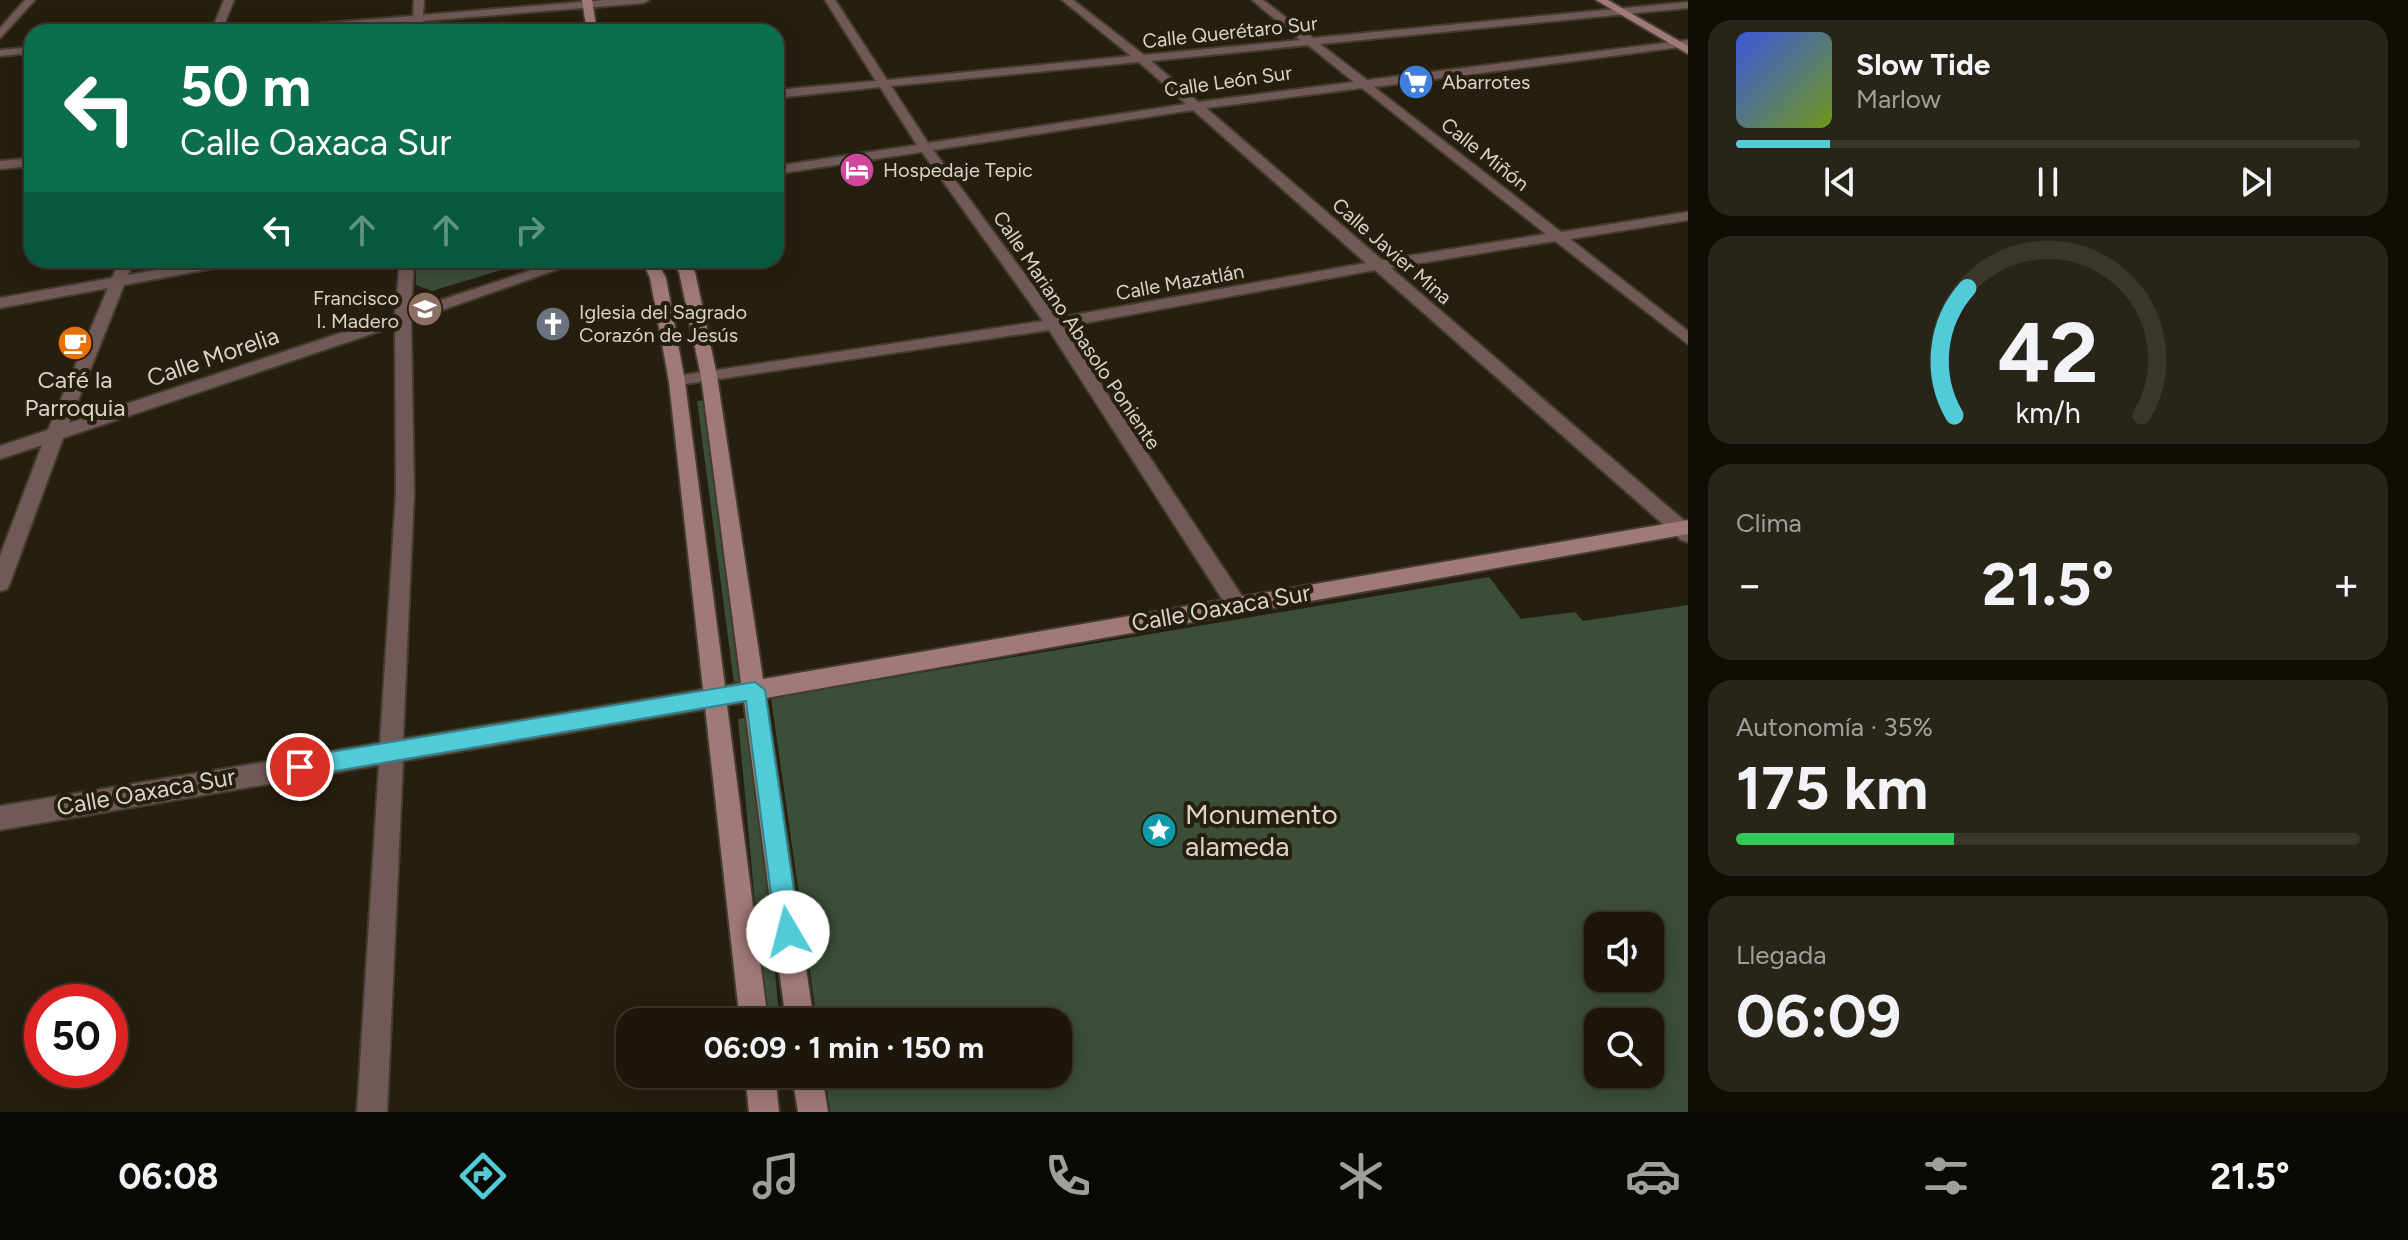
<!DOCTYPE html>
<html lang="es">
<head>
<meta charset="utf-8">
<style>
	body { margin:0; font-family:Figtree,sans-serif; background:#292418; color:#f1f3f6; height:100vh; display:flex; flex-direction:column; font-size:30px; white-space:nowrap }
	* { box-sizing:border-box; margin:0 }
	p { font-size:26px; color:#a09f9c }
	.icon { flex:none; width:44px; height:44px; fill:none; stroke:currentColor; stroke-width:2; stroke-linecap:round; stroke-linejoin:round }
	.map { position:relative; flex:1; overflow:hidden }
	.panel { display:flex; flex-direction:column; gap:20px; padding:20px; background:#0f0d06; width:720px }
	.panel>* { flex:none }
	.guide { position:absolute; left:24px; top:24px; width:760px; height:244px; border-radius:24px; box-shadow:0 4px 20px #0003,0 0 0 2px #3a362b; background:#0b6e4f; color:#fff; overflow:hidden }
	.controls { position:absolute; left:1584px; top:912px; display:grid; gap:16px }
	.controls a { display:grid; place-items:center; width:80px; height:80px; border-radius:16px; background:#1c170a; box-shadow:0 4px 20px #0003,0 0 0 2px #3a362b; font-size:40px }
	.speed { position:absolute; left:24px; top:984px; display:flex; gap:16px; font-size:40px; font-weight:700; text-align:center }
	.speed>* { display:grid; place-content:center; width:104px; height:104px; border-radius:50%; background:#1c170a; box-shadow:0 4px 20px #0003,0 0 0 2px #3a362b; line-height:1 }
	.speed .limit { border:12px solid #d22; background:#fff; color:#111 }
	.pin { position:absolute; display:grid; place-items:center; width:68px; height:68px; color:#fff; margin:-34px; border:4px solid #fff; border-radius:50%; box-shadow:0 2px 8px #0007 }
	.me { position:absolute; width:88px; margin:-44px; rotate:352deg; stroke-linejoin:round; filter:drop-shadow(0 0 6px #0008) }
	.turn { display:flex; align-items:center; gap:28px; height:168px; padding:0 24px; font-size:36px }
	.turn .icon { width:104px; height:104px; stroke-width:2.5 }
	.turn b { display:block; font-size:56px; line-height:68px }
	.lanes { display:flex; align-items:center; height:76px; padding:0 24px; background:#0003; justify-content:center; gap:40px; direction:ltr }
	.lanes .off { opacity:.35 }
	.big { font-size:60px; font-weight:700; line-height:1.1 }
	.panel .card { flex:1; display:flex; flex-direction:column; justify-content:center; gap:12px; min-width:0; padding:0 28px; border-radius:24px; background:#292418 }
	.panel .dial { align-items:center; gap:0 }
	.dial svg { height:208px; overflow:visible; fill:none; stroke:#3a362b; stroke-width:7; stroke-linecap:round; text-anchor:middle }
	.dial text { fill:#f1f3f6; stroke:none }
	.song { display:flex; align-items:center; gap:24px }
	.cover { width:96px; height:96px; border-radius:12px; background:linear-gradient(135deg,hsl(230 70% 55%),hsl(80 70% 35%)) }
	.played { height:8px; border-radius:4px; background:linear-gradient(90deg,#52cbd9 15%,#3a362b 15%) }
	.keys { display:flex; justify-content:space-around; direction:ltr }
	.heat { display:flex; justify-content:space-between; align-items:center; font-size:44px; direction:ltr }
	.charge { height:12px; border-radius:6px; background:linear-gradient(90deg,#34c759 35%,#3a362b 0) }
	.trip { position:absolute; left:616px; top:1008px; width:456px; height:80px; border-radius:24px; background:#1c170a; box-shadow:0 4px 20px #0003,0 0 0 2px #3a362b; font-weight:700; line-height:80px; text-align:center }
	.tabs { display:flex; height:128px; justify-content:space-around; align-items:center; background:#0b0904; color:#a09f9c }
	.tabs .icon { width:56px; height:56px }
	.tabs .active { color:#52cbd9 }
	.tabs b { font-size:36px; color:#f1f3f6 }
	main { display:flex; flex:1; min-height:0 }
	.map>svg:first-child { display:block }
	.green { fill:#3b4e38; fill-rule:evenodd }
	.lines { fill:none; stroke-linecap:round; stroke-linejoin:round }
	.street-casing { stroke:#423c2c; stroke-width:4 }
	.secondary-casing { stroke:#423c2c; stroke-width:4 }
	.street { fill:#715958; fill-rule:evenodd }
	.secondary { fill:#a07978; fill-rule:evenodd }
	.route { fill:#52cbd9; stroke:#35848d; stroke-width:2 }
	.labels { text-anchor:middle; stroke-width:8; stroke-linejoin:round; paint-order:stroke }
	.far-street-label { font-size:20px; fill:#d8d4c9; stroke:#261f0e }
	.far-poi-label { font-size:20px; fill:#d8d4c9; stroke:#261f0e; text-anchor:start }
	.street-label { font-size:24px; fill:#d8d4c9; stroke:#261f0e }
	.poi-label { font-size:24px; fill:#d8d4c9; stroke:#261f0e }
	.near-poi-label { font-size:28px; fill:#d8d4c9; stroke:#261f0e; text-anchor:start }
</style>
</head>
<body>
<main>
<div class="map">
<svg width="1688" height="1112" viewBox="0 0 1688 1112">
	<rect width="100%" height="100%" fill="#261f0e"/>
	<path class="green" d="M416,260h118l-102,31 -16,-6z
		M706,400l40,281 -12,2 -37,-282z
		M1489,577l32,42 54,-7 8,9 105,-16v507h-858l-5,-38h233v-52h-241l-46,-324zM1650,926v52h-52v-52zM1598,1022h52v52h-52z
		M749,717l31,305h-14l-28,-303z"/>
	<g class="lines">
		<defs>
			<path id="street" d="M25,0h10l-35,38v-10z
				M224,0h10l-13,32h-10z
				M414,0h10l-1,15 183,-15h43l-5,3 -221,18 -1,11h-10v-10l-122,10h-45l5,-3 163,-13z
				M825,0h10l52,80 244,-24 -69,-56h11l71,55 156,-15 -48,-40h11l50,38 375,-36v6l-368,36 47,36 321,-40v6l-314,41 187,145 127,-20v8l-118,19 118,92v13l-133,-103 -164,27 297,256v18l-7,-2 -306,-270 -312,57 181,272 3,6 -3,6h-14l-181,-281 -378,56v-8l6,-2 366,-55 -121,-169 -146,22v-8l141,-21 -37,-58 -104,11v-8l100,-9zM1308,45l46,37 -156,20 -47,-41zM1139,62l47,42 -258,39 -37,-57zM1362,88l184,146 -164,26 -176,-152zM1193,110l173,153 -309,55 -124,-168z
				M32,47v6l-32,3v-6z
				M32,158v8l-32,3v-8z
				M120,260h14l-6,15 83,-15h32l-7,4 -112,21 -55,138 326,-108 5,-55h14l-3,50 151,-50h22l-173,61 3,172 -11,246 315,-52 8,3 3,7 -3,7 -8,3 -315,54 -16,351h-30l22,-347 -379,65v-24l380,-63 16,-250 -1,-167 -332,112 -53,145 -3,6 -7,2v-35l42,-111 -42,14v-13l48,-16 60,-142 -108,20v-10l112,-20z"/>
			<path id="secondary" d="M582,0h10l5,32h-10z
				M1596,0h12l80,46v8z
				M642,260h14l10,18 19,104 40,304 16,-3 -40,-307 -22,-104 -7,-12h14l9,12 22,104 46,303 925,-159v14l-922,164 48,324h-28l-42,-320 -17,3 41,317h-28l-71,-640 -19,-104z
				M745,1074h30l4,38h-30z
				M792,1074h30l6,38h-30z"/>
		</defs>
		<use href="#street" class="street-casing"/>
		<use href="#secondary" class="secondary-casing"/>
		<use href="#street" class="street"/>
		<use href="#secondary" class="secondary"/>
	</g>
	<path class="route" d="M755,682l10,8 35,242 -3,8 -9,4 -9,-4 -3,-8 -30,-231 -446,76 -8,-3 -3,-7 3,-7 8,-3z"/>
	<defs>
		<symbol id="supermarket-disc" viewBox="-11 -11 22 22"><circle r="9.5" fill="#3f7fe0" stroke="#261f0e"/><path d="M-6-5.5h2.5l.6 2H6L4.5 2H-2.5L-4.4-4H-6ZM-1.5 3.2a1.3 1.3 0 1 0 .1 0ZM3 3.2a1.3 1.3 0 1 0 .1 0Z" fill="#fff"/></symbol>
		<symbol id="hotel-disc" viewBox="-11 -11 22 22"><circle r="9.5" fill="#d1479c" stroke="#261f0e"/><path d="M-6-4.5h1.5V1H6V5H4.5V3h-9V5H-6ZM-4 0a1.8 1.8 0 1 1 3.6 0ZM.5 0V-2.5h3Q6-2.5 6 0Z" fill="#fff"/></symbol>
		<symbol id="school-disc" viewBox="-11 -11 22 22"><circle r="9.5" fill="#8d6e63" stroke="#261f0e"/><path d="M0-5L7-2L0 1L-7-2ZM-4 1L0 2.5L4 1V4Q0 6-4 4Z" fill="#fff"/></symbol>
		<symbol id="church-disc" viewBox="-11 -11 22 22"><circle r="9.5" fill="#6b7280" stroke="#261f0e"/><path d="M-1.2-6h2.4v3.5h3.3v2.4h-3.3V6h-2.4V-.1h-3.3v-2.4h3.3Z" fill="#fff"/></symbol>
		<symbol id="cafe-disc" viewBox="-11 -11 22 22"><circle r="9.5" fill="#e8710a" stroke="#261f0e"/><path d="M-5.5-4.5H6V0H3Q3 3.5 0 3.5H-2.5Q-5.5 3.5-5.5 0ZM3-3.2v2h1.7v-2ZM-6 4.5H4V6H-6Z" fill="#fff"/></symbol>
		<symbol id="sight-disc" viewBox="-11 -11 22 22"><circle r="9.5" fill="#0f9aa8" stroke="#261f0e"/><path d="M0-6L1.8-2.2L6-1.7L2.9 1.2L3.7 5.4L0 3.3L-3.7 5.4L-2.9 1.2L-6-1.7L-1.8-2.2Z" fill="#fff"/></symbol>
	</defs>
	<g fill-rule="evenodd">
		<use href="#supermarket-disc" x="1396" y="62" width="40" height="40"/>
		<use href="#hotel-disc" x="837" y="150" width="40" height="40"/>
		<use href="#school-disc" x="405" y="289" width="40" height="40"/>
		<use href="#church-disc" x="533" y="304" width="40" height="40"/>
		<use href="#cafe-disc" x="55" y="323" width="40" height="40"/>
		<use href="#sight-disc" x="1139" y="810" width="40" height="40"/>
	</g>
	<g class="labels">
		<g class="far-street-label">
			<text transform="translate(1230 32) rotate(-6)" y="7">Calle Querétaro Sur</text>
			<text transform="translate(1228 81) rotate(-8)" y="7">Calle León Sur</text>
			<text transform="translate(1485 154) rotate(38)" y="7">Calle Miñón</text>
			<text transform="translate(1392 251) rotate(41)" y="7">Calle Javier Mina</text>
			<text transform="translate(1180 282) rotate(-10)" y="7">Calle Mazatlán</text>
			<text transform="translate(1077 330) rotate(56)" y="7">Calle Mariano Abasolo Poniente</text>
		</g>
		<g class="far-poi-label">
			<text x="1442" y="89">Abarrotes</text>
			<text x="883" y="177">Hospedaje Tepic</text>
			<text x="399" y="305" text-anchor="end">Francisco<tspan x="399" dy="23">I. Madero</tspan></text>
			<text x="579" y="319">Iglesia del Sagrado<tspan x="579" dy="23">Corazón de Jesús</tspan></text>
		</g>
		<g class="street-label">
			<text transform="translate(213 357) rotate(-19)" y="8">Calle Morelia</text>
			<text transform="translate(1221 608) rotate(-10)" y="8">Calle Oaxaca Sur</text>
			<text transform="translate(146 792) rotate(-10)" y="8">Calle Oaxaca Sur</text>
		</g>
		<g class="poi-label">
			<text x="75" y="388">Café la<tspan x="75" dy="28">Parroquia</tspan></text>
		</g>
		<g class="near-poi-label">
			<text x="1185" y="824">Monumento<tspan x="1185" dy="32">alameda</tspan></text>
		</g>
	</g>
</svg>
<div class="controls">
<a><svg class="icon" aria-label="sound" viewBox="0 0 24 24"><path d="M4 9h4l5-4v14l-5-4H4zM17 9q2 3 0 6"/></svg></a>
<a><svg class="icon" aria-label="search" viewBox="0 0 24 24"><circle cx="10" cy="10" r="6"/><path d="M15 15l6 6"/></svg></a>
</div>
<div class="speed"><div class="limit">50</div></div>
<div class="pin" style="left:300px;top:767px;background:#d93025"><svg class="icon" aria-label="arrive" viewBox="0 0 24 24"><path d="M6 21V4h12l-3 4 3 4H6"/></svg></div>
<svg class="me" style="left:788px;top:932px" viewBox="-20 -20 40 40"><circle r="19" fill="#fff"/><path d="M0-13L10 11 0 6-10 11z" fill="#52cbd9"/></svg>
<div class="trip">06:09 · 1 min · 150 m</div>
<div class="guide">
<div class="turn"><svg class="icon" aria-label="left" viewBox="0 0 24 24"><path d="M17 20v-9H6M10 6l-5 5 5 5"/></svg><div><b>50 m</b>Calle Oaxaca Sur</div></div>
<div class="lanes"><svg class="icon" aria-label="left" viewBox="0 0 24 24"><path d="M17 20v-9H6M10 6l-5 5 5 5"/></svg><svg class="icon off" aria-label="ahead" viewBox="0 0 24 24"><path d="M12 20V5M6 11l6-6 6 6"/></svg><svg class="icon off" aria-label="ahead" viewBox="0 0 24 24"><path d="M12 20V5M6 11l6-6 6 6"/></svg><svg class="icon off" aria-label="right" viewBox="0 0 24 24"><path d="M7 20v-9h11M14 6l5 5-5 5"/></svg></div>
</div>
</div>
<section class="panel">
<div class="card">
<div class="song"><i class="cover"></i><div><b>Slow Tide</b><p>Marlow</p></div></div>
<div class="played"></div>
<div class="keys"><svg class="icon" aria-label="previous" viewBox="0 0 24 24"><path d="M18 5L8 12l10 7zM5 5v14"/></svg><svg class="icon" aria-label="pause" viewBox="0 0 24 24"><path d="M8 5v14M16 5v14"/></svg><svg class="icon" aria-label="next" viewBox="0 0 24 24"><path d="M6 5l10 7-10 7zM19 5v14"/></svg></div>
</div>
<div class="card dial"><svg viewBox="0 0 100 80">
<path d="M14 69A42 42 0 1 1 86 69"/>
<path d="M14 69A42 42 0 0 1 19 20" stroke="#52cbd9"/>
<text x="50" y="56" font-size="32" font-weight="700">42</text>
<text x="50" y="72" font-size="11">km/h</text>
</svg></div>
<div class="card"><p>Clima</p>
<div class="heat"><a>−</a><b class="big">21.5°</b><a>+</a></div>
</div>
<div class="card"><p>Autonomía · 35%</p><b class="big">175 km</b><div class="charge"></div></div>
<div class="card"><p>Llegada</p><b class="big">06:09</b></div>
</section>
</main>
<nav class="tabs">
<b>06:08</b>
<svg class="icon active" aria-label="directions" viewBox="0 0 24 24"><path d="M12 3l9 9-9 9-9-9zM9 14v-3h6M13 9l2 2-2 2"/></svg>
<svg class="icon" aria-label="music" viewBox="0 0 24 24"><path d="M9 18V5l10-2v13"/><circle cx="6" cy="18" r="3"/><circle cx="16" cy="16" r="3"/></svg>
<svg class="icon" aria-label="phone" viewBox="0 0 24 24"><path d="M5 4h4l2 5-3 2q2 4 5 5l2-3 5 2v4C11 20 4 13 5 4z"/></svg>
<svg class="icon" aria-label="climate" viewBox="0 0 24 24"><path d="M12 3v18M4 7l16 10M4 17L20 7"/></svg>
<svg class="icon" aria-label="car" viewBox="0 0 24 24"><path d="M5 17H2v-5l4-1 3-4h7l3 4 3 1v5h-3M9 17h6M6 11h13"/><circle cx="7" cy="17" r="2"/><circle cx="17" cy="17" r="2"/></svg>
<svg class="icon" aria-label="filters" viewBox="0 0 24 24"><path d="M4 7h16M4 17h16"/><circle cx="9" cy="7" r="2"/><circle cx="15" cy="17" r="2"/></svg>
<b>21.5°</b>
</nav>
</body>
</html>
